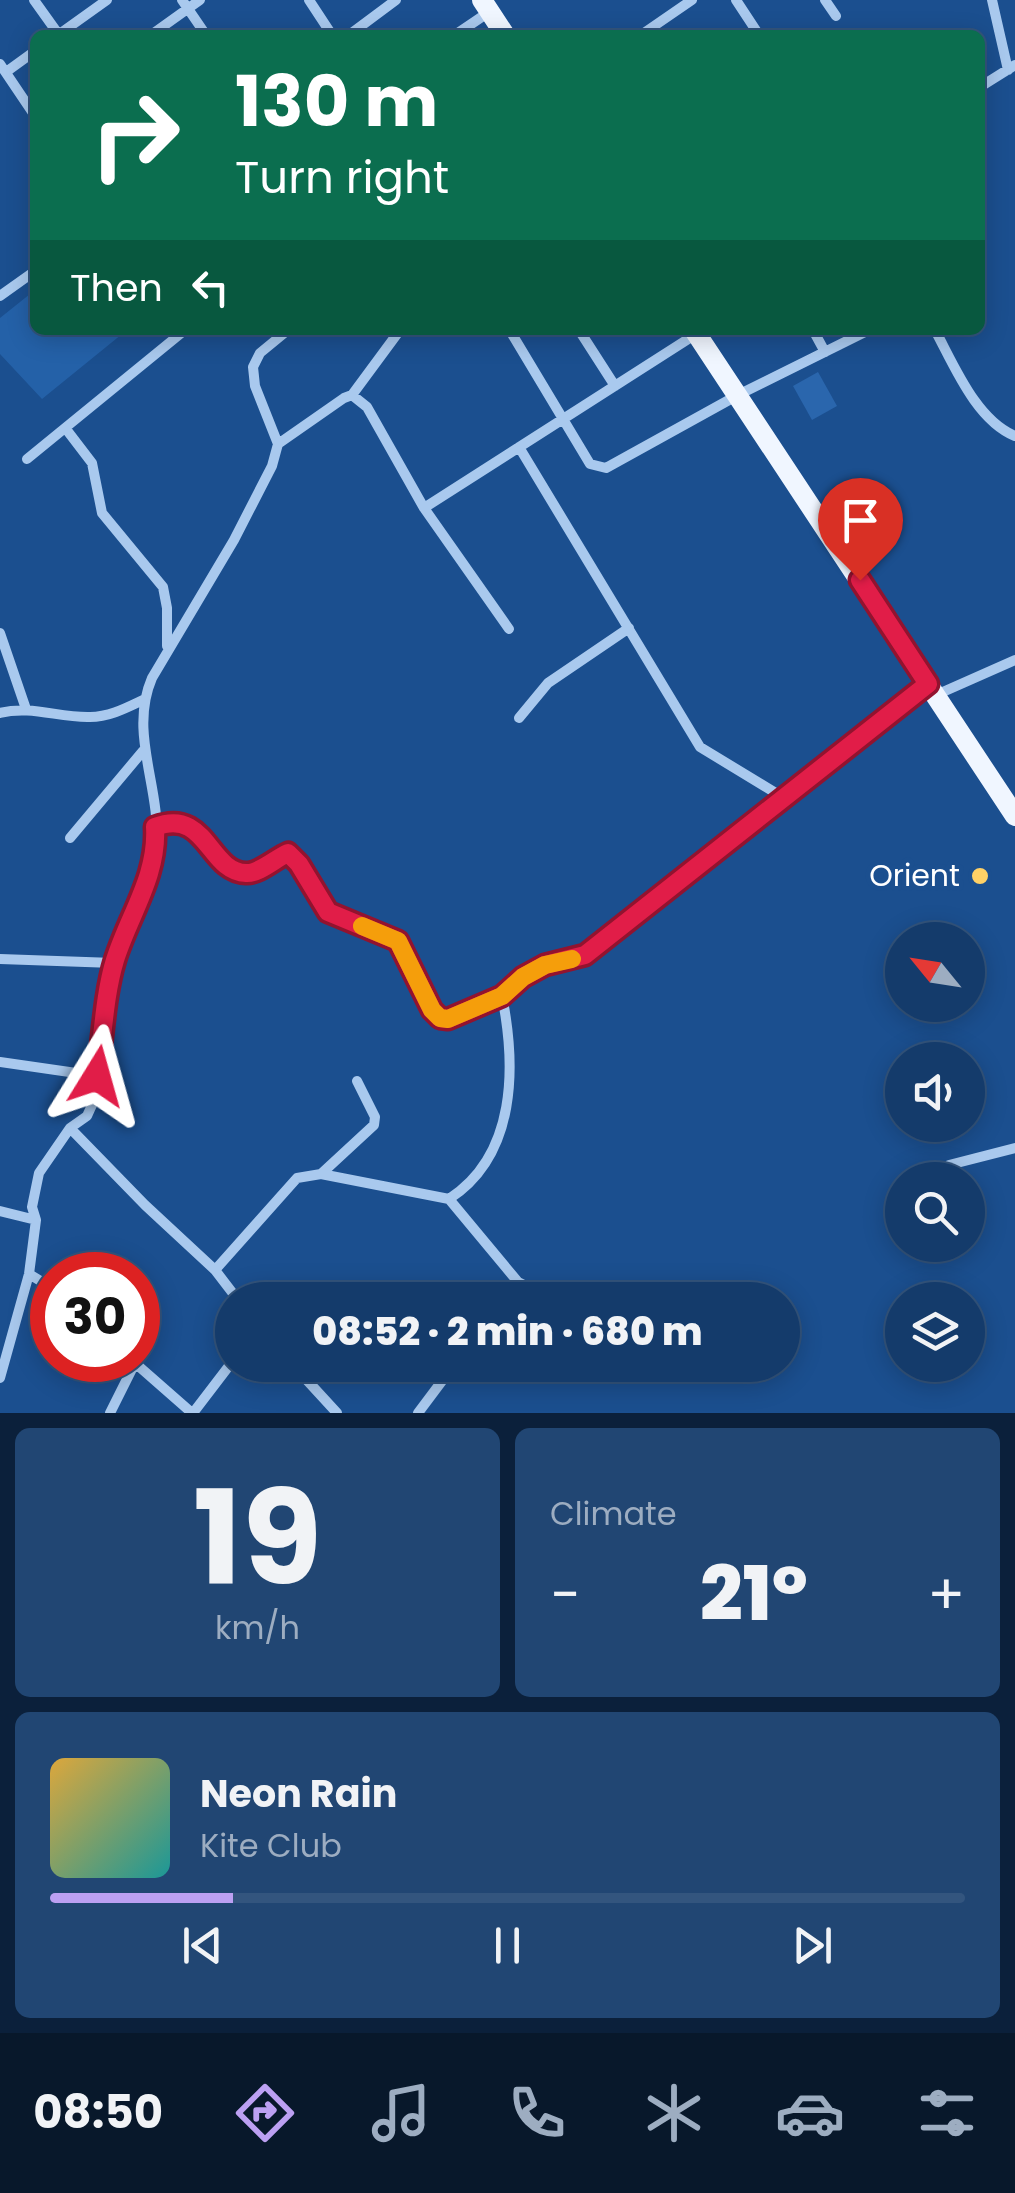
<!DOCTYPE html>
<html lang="en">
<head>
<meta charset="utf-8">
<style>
	body { margin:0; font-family:Poppins,sans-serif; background:#214673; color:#f1f3f6; height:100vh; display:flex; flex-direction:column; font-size:38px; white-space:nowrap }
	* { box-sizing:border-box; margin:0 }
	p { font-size:32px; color:#9dadc1 }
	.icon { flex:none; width:55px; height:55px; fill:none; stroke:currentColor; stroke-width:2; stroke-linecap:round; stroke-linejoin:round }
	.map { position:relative; height:1413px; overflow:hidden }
	.side { display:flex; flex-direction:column; gap:15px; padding:15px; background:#0b203b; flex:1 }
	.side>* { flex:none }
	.hud { position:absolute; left:30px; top:30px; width:955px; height:305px; border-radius:15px; box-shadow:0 5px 25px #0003,0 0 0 2px #33557e; background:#0b6e4f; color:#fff; overflow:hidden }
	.needle { width:65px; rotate:300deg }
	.tools { position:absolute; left:885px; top:922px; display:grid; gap:20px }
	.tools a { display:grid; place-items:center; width:100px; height:100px; border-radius:50%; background:#143b6b; box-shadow:0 5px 25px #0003,0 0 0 2px #33557e; font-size:50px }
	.speed { position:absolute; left:30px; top:1252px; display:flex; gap:20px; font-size:50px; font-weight:700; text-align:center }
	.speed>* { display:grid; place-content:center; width:130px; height:130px; border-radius:50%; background:#143b6b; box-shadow:0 5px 25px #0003,0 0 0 2px #33557e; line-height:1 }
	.speed .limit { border:15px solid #d22; background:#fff; color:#111 }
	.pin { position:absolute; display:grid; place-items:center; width:85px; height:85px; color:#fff; margin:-102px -42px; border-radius:50% 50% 50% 0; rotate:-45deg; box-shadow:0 0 10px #0007 }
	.pin .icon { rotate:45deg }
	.me { position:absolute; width:110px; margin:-55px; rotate:8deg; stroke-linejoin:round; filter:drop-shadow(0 0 8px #0008) }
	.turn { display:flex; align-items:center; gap:35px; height:210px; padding:0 40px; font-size:45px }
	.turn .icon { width:130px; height:130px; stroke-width:2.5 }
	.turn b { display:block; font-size:70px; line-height:85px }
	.then { display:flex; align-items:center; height:95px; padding:0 40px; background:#0003; gap:20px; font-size:38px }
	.big { font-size:75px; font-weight:800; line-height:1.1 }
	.side .tile { flex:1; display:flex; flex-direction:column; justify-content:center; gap:15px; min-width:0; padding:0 35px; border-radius:15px; background:#214673 }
	.side .dial { align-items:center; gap:0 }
	.dial b { font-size:130px; line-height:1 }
	.song { display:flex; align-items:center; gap:30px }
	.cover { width:120px; height:120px; border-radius:15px; background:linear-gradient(135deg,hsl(40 70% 55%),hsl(180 70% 35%)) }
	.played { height:10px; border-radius:5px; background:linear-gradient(90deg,#bca0f2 20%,#33557e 20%) }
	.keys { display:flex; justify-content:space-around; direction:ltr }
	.heat { display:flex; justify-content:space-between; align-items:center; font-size:55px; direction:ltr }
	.side .tiles { flex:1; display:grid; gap:15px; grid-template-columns:1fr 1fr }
	.tile:last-child { grid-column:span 2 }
	.trip { position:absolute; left:215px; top:1282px; width:585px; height:100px; border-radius:50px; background:#143b6b; box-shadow:0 5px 25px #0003,0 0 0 2px #33557e; font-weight:800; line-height:100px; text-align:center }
	.tabs { display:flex; height:160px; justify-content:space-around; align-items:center; background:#08182b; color:#9dadc1 }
	.tabs .icon { width:70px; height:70px }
	.tabs .current { color:#bca0f2 }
	.tabs b { font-size:45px; color:#f1f3f6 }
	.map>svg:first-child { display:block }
	.green { fill:#2461a8 }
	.building { fill:#2a66ad }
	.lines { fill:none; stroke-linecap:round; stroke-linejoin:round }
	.street { stroke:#a9c9ee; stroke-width:10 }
	.primary { stroke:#f0f6ff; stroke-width:20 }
	.route-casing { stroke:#92132f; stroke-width:25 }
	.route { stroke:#e11d48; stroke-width:18 }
	.slow { stroke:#f59e0b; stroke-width:18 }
	.poi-dot { fill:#ffd166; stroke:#1b4f8f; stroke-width:4 }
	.labels { text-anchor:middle; stroke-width:10; stroke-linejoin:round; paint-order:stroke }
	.poi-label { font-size:30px; fill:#fff; stroke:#1b4f8f; text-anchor:end }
</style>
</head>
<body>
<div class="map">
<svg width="1015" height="1413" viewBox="0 0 1015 1413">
	<rect width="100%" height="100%" fill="#1b4f8f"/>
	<path class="green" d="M35,290v40h92l-85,69 -42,-45v-36z"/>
	<path class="building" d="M818,372l19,34 -25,14 -19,-34z"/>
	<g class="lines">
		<path class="street" d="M34,0l25,35
			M182,0l24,35
			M309,0l23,35
			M736,0l23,35
			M825,0l11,16
			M992,0l16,70
			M58,35l49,-35
			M151,35l49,-35
			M349,35l47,-35
			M455,35l34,-23
			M641,35l51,-35
			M0,64l35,52
			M6,72l29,-21
			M980,87l35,-22
			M0,296l35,-25
			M512,330v4l78,130 16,4 132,-73 131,-65
			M579,330l36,56
			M813,330l12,22
			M935,330c19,35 41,90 80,106
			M352,395l48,-65
			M66,429l26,34 10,50 61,74 4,21v38
			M278,444l66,-46 8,-3 15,12 57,101 85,121
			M519,447l181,300 84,51
			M27,459l158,-129
			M424,508l272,-174
			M0,633l26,76
			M936,695l79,-35
			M0,713c31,-8 59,5 90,4 20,0 38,-10 55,-18
			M519,718l29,-35 81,-55
			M155,827c39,-14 57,26 85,46h12l36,-20 11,11 28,47 72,30 33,69 8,8 8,1 54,-23
			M70,838l73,-87
			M0,959l114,4
			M0,1062l97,14
			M70,1128l75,77 70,65 23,30
			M949,1165l66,-17
			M321,1174l53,-49 1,-8 -18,-36
			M449,1199c68,-44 67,-133 53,-203 27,-24 49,-32 83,-41l342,-270
			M0,1211l36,9
			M215,1270l82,-92 24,-4 128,25 69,83 34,18
			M29,1274l23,14
			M504,1300l14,-18
			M135,1363l57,50
			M293,1365l44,48
			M0,1378l29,-104 7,-54 -4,-13 7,-34 31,-45 17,-12 5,-11c8,-47 10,-98 23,-144 11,-40 36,-74 41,-116 6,-56 -28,-111 -4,-167l82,-138 38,-74 6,-22 -23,-58 -2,-19 7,-14 28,-23
			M110,1413l25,-50 -2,-2
			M193,1413l39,-51
			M418,1413l36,-48"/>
		<path class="primary" d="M482,0l23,35
			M694,330l321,486"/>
	</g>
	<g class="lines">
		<defs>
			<path id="route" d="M97,1076c6,-37 7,-80 18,-116 14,-45 43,-84 40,-133 52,-20 53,45 91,46 13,1 30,-15 42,-20l11,11 29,48 70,29 34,69 8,8 8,1 54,-23 21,-19 22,-12 40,-10 343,-271 -68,-104"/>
		</defs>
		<use href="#route" class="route-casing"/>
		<use href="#route" class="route"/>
		<path class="slow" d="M362,926l36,15 34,69 8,8 8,1 54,-23 21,-19 22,-12 27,-6"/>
	</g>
	<circle class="poi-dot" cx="980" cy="876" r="10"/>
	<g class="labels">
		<g class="poi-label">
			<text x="960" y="886">Orient</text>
		</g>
	</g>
</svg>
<div class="tools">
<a><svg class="needle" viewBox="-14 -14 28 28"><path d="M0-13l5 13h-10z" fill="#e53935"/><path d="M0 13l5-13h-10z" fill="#9dadc1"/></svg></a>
<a><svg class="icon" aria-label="sound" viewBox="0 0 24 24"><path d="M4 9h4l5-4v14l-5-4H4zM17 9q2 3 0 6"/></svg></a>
<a><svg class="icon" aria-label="search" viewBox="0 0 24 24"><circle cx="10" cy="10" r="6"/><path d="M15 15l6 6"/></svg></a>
<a><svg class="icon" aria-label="layers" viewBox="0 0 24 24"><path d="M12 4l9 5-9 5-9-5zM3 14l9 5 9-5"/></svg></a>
</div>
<div class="speed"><div class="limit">30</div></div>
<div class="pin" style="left:860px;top:580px;background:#d93025"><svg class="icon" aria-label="arrive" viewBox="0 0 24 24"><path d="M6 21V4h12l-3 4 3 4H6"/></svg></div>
<svg class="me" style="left:97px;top:1076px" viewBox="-20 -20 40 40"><path d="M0-17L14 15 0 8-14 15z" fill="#e11d48" stroke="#fff" stroke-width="4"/></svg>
<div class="trip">08:52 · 2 min · 680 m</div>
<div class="hud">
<div class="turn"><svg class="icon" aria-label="right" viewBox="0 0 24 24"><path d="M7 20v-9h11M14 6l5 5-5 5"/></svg><div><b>130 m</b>Turn right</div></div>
<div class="then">Then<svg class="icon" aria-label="left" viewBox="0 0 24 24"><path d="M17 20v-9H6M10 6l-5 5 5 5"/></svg></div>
</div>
</div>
<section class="side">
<div class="tiles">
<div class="tile dial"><b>19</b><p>km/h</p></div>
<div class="tile"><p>Climate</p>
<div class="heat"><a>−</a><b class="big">21°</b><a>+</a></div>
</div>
<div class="tile">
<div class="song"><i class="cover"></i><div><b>Neon Rain</b><p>Kite Club</p></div></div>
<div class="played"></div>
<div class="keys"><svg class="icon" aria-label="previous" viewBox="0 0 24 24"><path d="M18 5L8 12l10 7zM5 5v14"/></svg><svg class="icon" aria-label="pause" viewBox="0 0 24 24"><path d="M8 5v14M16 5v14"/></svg><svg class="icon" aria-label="next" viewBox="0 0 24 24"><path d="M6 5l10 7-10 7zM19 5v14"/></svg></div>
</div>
</div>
</section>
<nav class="tabs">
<b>08:50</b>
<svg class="icon current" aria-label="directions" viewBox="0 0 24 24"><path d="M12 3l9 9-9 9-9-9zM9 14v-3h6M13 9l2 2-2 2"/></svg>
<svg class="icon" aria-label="music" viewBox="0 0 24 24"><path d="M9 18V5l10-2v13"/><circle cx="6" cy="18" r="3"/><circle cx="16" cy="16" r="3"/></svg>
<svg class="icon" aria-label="phone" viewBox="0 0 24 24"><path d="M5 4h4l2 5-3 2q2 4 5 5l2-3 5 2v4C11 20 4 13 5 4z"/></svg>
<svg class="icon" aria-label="climate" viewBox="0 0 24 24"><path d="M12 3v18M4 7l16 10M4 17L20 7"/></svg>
<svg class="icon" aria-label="car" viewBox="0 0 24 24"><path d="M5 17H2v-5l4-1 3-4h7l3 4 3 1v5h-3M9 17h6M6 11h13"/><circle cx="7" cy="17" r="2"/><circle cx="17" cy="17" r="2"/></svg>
<svg class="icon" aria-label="filters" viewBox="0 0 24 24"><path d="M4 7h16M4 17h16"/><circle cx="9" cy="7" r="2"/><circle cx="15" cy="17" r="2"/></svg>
</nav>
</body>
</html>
